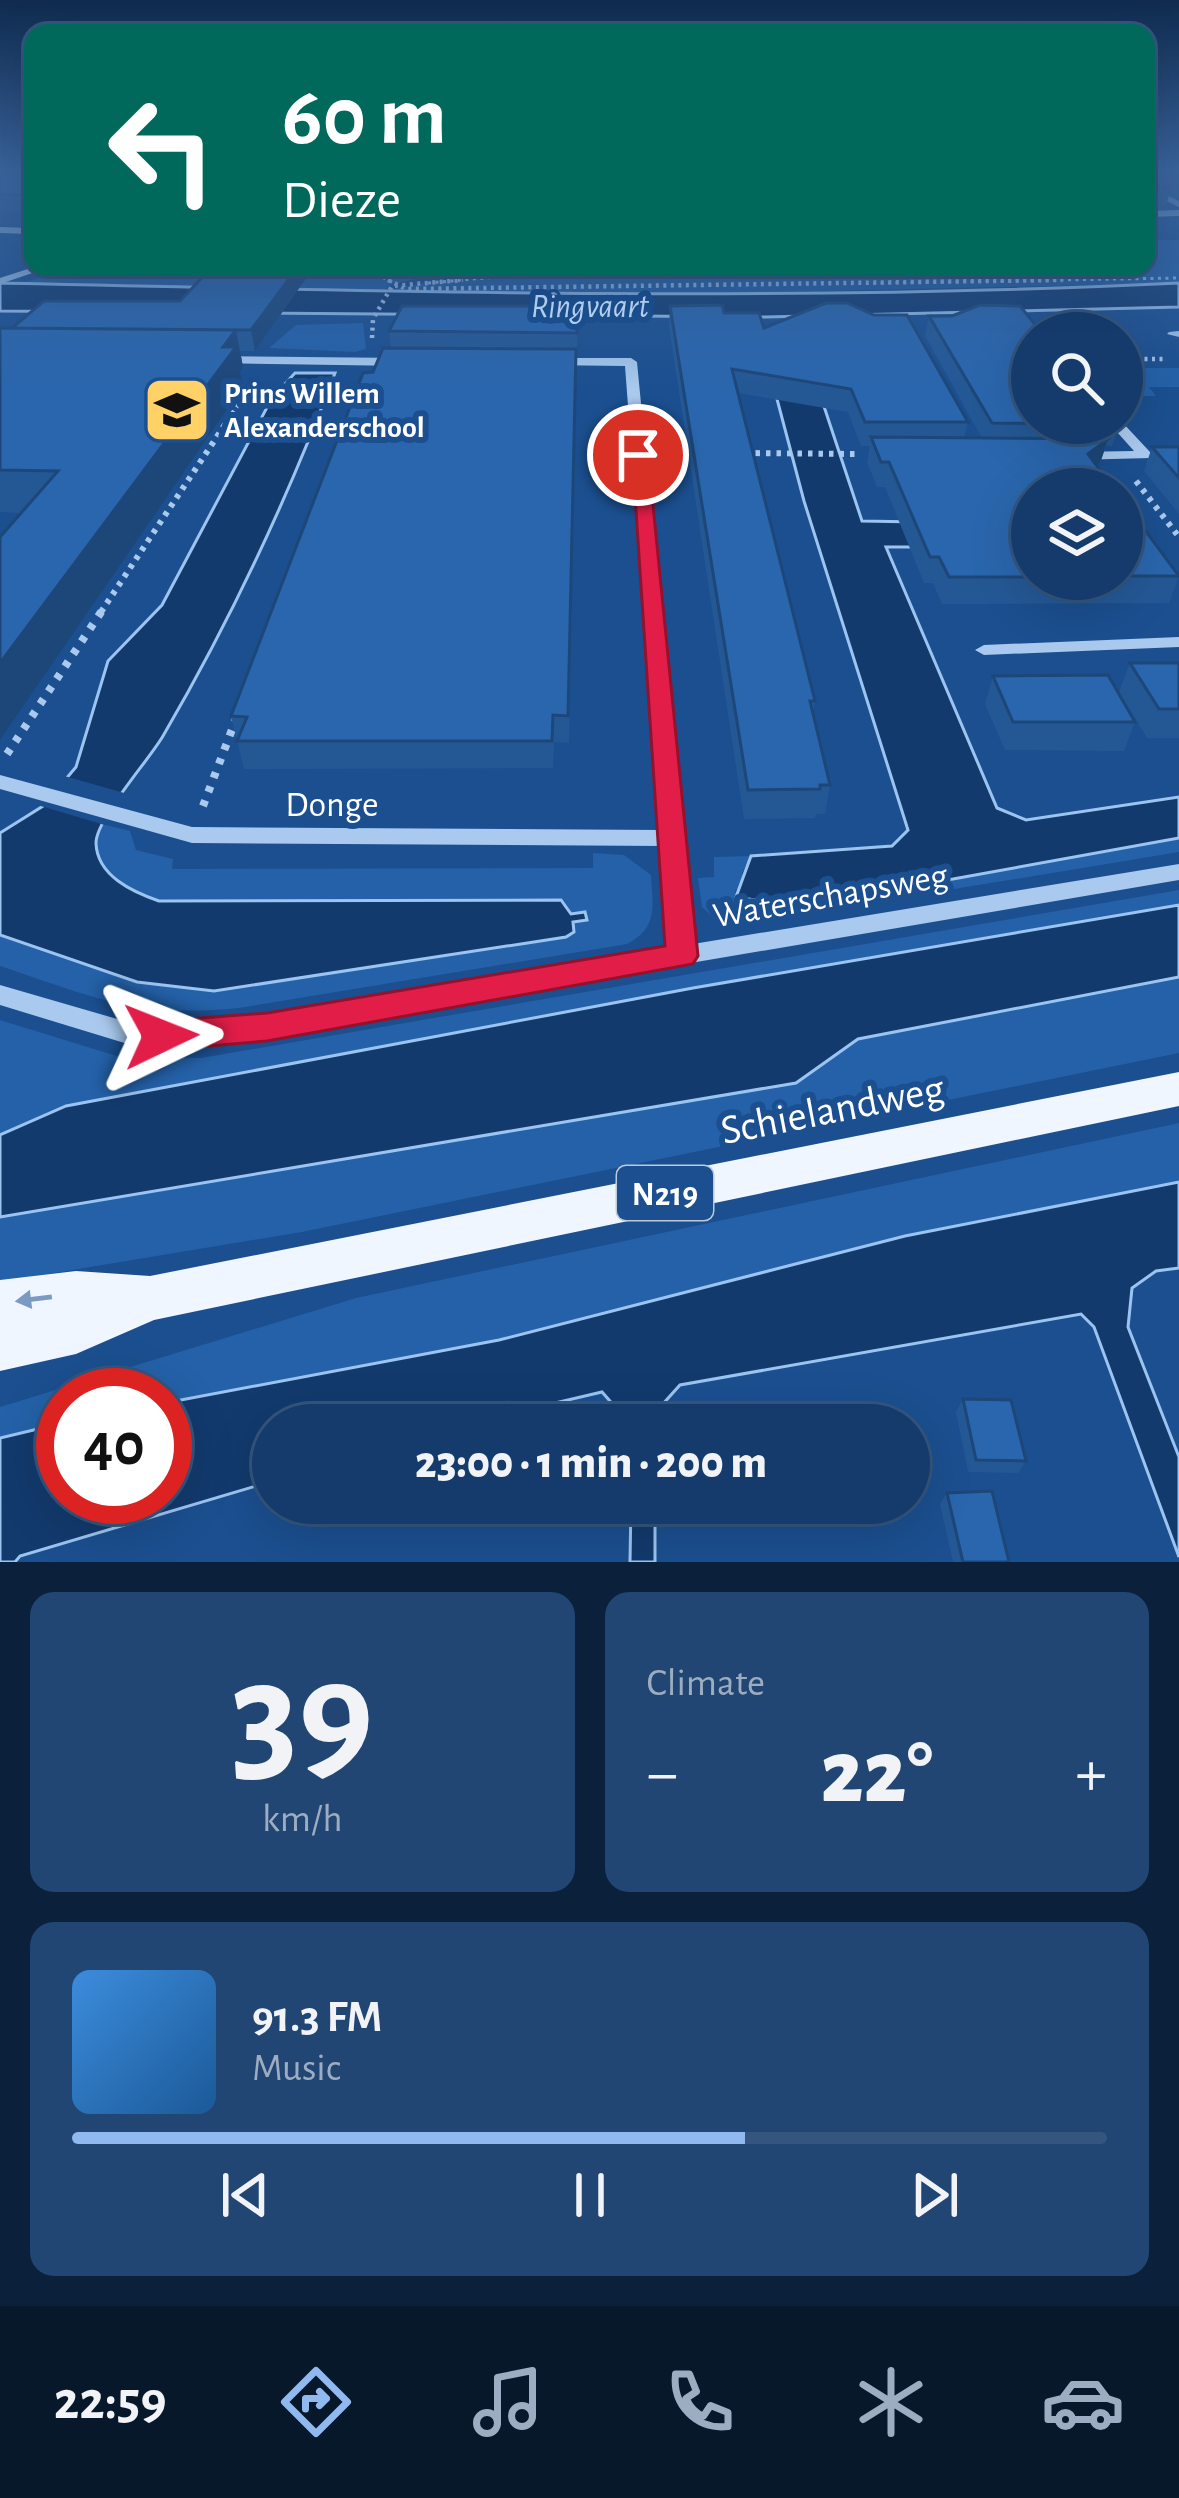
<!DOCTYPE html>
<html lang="en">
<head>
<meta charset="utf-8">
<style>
	body { margin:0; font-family:"Alegreya Sans",sans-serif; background:#214673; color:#f1f3f6; height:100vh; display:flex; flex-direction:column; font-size:45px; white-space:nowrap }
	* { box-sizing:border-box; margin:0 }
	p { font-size:39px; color:#9dadc1 }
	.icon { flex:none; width:66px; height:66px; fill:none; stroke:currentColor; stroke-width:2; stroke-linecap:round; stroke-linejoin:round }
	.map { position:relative; height:1562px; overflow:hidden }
	.panel { display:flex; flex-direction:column; gap:30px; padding:30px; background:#0b203b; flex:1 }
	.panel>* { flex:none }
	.top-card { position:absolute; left:24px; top:24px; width:1131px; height:252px; border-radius:24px; box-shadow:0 12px 48px #0002,0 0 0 3px #33557e; background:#00695c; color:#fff; overflow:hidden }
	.fabs { position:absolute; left:1011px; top:312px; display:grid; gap:24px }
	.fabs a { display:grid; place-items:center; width:132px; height:132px; border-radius:50%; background:#143b6b; box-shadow:0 12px 48px #0002,0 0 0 3px #33557e; font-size:60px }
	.speed { position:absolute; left:36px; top:1368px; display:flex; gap:24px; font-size:60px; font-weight:700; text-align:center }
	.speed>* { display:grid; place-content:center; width:156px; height:156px; border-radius:50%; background:#143b6b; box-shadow:0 12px 48px #0002,0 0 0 3px #33557e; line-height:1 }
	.speed .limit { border:18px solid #d22; background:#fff; color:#111 }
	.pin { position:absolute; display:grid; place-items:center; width:102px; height:102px; color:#fff; margin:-51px; border:6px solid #fff; border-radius:50%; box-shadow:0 3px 12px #0007 }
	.me { position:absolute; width:132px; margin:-66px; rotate:88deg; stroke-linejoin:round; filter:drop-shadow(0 0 9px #0008) }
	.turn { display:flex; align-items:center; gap:42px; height:252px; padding:0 60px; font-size:54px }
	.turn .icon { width:156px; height:156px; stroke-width:2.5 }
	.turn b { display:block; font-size:84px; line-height:102px }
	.big { font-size:90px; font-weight:800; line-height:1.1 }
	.panel .card { flex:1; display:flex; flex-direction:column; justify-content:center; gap:18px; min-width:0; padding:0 42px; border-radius:24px; background:#214673 }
	.panel .dial { align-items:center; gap:0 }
	.dial b { font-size:156px; line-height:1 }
	.song { display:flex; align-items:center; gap:36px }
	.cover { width:144px; height:144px; border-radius:18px; background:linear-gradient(135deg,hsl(210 70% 55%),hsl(210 70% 35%)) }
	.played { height:12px; border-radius:6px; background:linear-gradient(90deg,#90b9f0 65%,#33557e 65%) }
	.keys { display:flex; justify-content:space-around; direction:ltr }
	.heat { display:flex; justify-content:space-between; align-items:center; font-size:66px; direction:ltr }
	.panel .tiles { flex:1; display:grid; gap:30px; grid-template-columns:1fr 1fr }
	.card:last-child { grid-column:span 2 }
	.trip { position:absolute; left:252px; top:1404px; width:678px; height:120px; border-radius:60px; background:#143b6b; box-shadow:0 12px 48px #0002,0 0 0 3px #33557e; font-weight:800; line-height:120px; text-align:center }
	.tabs { display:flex; height:192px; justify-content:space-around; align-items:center; background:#08182b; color:#9dadc1 }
	.tabs .icon { width:84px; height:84px }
	.tabs .on { color:#90b9f0 }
	.tabs b { font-size:54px; color:#f1f3f6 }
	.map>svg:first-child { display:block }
	.green { fill:#2461a8 }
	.water { fill:#123a6d; stroke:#9cc4f0; stroke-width:3 }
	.pier { fill:#1b4f8f }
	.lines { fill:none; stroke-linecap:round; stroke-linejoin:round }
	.path-far3 { stroke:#a9c9ee; stroke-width:3; stroke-dasharray:3 4.5; stroke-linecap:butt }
	.path-far2 { stroke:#a9c9ee; stroke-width:4.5; stroke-dasharray:3 4.5; stroke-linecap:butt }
	.path-far1 { stroke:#a9c9ee; stroke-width:6; stroke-dasharray:4.5 6; stroke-linecap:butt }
	.path { stroke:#a9c9ee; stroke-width:8; stroke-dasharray:6 9; stroke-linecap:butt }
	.minor { fill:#a9c9ee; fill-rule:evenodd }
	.major { fill:#f0f6ff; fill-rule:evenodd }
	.wall { fill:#245895 }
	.shaded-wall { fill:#1d4779 }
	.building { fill:#2a66ad; stroke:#1d4779; stroke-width:3 }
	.oneway { fill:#7b9ac1 }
	.route { fill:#e11d48; stroke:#92132f; stroke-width:3 }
	.labels { text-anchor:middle; stroke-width:12; stroke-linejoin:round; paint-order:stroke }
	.far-poi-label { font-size:30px; font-weight:bold; fill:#fff; stroke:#1b4f8f; text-anchor:start }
	.far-water-label { font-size:33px; font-style:italic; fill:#b5d3f5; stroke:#1b4f8f }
	.shield { fill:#1b4f8f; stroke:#bbcadd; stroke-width:3 }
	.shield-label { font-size:33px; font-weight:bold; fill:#fff }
	.street-label { font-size:36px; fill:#fff; stroke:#1b4f8f }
	.near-street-label { font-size:42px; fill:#fff; stroke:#1b4f8f }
</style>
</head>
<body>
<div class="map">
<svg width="1179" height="1562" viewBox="0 0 1179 1562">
	<rect width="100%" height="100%" fill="#1b4f8f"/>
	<path class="green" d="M1146,240h33v43l-536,12 -254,-5 44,-9 204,-14h509z
		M75,267l502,1 -161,11 -26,6 -11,9 -357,-11z
		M363,323l3,26 -11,3 -86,-4 27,-23z
		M1122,368h57v19h-30l7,9h-24l-10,-11z
		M102,824l28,7 6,19 37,9 -1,10 421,-1v-15l31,2 27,20c2,32 7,53 -24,69l-388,64c-103,10 -144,-10 -239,-42v-31l137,47 77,9 352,-54 6,-15 -11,-22 -402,1c-34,-12 -76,-36 -57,-77z
		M1179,838v14l-442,73 -19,-3 -16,-15 -4,-29 16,-1v-20l37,-1 -9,17 1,15 -8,2 2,7h10l206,-18z
		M1179,890v15l-486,83 -626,118 -67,29v-115l120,37 81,1z
		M1179,977v76l-877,179 -302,50v-65l796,-134 62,-44z
		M1179,1123v59l-274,54 -406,104 -334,63v-8h-102v28l-63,15v-31l356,-109z"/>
	<path class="water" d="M0,283c392,9 786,19 1179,0v24l-414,10 -765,-6z
		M790,326l8,2 64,193 170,3v23h-146l111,261 29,12 153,-23v41l-226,41 -198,21 -19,-3 15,-41 141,-10 16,-16 -104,-329 -45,-170z
		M295,373h40c-47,125 -105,248 -172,363 -14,24 -67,83 -67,107 1,33 37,49 63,58l402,-1 10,14 14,-2 2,8 -14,2 1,10 -8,5 -352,54 -77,-9 -137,-47v-102l43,-27 33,-39 32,-106 54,-56 110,-207z
		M1179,905v72l-321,62 -62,44 -796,134v-82l66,-29 627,-118z
		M1179,1182v86l-23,3 -24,17 -4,39 51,130v100l-85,-230 -13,-13 -401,71 -18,20 -2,20h-29l-29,-33 -141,33h-188v56l-253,75 -5,6h-15v-124l63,-15v74h102v-94l334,-63 406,-104z
		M631,1503h24v59h-25z"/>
	<path class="pier" d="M61,775l70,20 -23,31 -74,-22z"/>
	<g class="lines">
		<path class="path-far3" d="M86,267l130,4
			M303,273l107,2
			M376,274l18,9
			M428,283l183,-16
			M873,283l306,-5"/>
		<path class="path-far2" d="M388,280l18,9 656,-9
			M372,338l1,-19 19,-33 71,-6
			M1122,359h44
			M224,426l27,-40"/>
		<path class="path-far1" d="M745,453l112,1
			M1136,481l43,56
			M101,612l125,-189"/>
		<path class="path" d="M7,754l96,-145
			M203,806l33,-87"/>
		<path class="minor" d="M1146,185l33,16v6l-33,-16z
			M1179,210v6l-33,1v-6z
			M0,227l33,1v6l-33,-1z
			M34,267h16l-50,17v-6z
			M1179,331v6l-12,-3 2,-2z
			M209,356l195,2 6,4 -6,4 -191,-3 -4,-1z
			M549,358h82l6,4 56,582 486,-80v16l-988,168 -60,-3 -131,-40v-20l131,38 60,3 478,-78 -8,-102 -469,-3 -192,-54v-14l192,52 468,3 -35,-464 -80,-1v-6z
			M1122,422l28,30v6l-76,2 -7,-4 7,-4 60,-1 -25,-28z
			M1179,637v10l-195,8 -9,-5 9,-5z"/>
		<path class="major" d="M1179,1072v34l-1025,214 -78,34 -76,17v-91l76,-9 74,5z"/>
	</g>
	<path class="wall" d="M0,170h33v43l-33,-2z
		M1146,170h33v26l-9,-4 -4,14 -20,-2z
		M314,267l-59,84h-15l3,16 -3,5 3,14 -222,127 -21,-1v-184h12l168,-27z
		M578,306l-9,437 -15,-1 -1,26 -309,1 -13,-53 142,-344 18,-24 -2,-17z
		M670,306l54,7 40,15 204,94 -4,16h18l-57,-102 4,-20 190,108 -7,22h-6l-6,17 -68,26v90h90v-80l57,77 -10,27 -227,1 -9,-21h-9l-39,-96h-8l-10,-25 3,-16h-9l-13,-34 -110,-19 77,308 -2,12 17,72 -5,29h-9l-1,4 -71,1 -75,-493z
		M1152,447h27v67l-35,-43z
		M1130,663h49v75h-32l-28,-46z
		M993,676l142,46 -11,29 -119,-1 -20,-46z
		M963,1399l63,62 -8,12 -50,-1 -12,-60z
		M947,1493l62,69h-56l-13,-58z"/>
	<path class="shaded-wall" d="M298,267h16l-59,84 -4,-21z
		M236,330l7,37 -3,5 3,14 -243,354v-77z
		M1108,439l-8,24 -19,15 7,-24z"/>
	<path class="building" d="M0,170h33v26l-33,-2z
		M1146,170h3v8l22,10 -25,-1z
		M1163,170h16v7z
		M212,267h86l-47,63 -239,-2 32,-27h136z
		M826,303h21l27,12h33l61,107h-103l-14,-33 -119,-20 83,332h-5l20,84h-10v4l-72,1 -78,-484 52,-1 2,8h35l5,15z
		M980,305l40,1 22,27h-10v90l87,1 -127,-1 -63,-107h23z
		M402,306h176l-1,27 -188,-2z
		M0,328l236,2 -13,17h13l-236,316v-126l58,-66 -58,-1z
		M383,348l193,1 -8,367 -15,-1 -1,26h-315l10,-24 -16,-1 132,-343 10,-1z
		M871,437l237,2 -20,15 26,35h-82v88h-83l-10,-20h-9l-41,-95h-8z
		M1152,447h27v31z
		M1122,499l57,77h-57z
		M1130,663h49v46h-20z
		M1108,675l27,47h-122l-20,-46z
		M963,1399l48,1 15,61 -50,-1z
		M508,1402l98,7 -1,16h-100z
		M992,1491l17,71h-46l-16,-69z"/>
	<defs><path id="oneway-solid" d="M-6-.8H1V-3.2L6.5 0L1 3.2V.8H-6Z" transform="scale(3)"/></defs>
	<use class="oneway" href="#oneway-solid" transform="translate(34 1299) rotate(173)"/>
	<linearGradient id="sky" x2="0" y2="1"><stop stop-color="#0f2b4f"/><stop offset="0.44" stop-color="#39639b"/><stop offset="1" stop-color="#39639b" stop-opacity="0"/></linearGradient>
	<rect width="1179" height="389" fill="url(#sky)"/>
	<path class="route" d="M632,451l16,4 50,501 -5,8 -426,77 -106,9 -12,-4 -5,-10 5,-10 12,-5 106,-8 398,-67z"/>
	<defs>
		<symbol id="school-square" viewBox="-11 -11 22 22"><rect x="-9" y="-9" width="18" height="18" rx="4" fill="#ffd166" stroke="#1b4f8f"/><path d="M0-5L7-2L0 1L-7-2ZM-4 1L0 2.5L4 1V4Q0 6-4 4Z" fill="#111"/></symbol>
	</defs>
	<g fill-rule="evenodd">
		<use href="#school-square" x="139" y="372" width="76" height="76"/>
	</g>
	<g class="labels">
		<g class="far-poi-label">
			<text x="224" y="403">Prins Willem<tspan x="224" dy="34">Alexanderschool</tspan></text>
		</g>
		<g class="far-water-label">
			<text x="590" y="317">Ringvaart</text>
		</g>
		<rect class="shield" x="617" y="1166" width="96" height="54" rx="9"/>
		<g class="shield-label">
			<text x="665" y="1205">N219</text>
		</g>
		<g class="street-label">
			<text x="332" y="816">Donge</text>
			<text transform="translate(830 894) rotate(-10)" y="13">Waterschapsweg</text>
		</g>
		<g class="near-street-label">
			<text transform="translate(832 1108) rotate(-11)" y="15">Schielandweg</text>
		</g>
	</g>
</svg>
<div class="fabs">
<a><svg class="icon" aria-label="search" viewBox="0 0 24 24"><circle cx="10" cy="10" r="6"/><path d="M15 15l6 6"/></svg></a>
<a><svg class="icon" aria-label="layers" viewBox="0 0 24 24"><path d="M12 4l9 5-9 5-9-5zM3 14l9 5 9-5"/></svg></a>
</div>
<div class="speed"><div class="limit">40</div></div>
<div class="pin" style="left:638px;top:455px;background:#d93025"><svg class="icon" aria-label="arrive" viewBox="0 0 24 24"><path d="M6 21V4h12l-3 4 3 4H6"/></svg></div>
<svg class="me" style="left:161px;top:1036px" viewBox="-20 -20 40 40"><path d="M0-17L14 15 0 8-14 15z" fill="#e11d48" stroke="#fff" stroke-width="4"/></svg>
<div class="trip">23:00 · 1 min · 200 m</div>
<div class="top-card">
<div class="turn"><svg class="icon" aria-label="left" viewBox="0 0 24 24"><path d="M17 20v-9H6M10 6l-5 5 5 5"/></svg><div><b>60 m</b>Dieze</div></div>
</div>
</div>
<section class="panel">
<div class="tiles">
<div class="card dial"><b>39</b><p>km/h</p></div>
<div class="card"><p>Climate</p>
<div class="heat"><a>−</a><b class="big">22°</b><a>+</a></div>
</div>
<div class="card">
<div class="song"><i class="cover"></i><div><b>91.3 FM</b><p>Music</p></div></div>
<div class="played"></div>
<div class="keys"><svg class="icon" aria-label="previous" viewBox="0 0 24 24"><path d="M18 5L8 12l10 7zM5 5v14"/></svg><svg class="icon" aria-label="pause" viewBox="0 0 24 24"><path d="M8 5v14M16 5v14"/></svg><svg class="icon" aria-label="next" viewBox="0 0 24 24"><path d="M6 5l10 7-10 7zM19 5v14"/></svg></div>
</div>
</div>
</section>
<nav class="tabs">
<b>22:59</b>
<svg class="icon on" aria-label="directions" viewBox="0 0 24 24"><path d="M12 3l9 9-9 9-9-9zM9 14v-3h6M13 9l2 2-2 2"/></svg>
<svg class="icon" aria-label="music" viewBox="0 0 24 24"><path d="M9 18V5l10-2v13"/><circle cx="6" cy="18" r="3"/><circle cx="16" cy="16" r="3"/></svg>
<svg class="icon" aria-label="phone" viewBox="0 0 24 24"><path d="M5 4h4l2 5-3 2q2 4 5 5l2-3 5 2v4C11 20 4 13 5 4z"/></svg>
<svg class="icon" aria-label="climate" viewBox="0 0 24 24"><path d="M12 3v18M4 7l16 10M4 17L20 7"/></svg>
<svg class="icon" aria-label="car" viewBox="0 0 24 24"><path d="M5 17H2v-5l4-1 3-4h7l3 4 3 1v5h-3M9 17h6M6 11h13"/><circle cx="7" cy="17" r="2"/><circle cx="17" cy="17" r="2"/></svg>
</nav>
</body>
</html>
